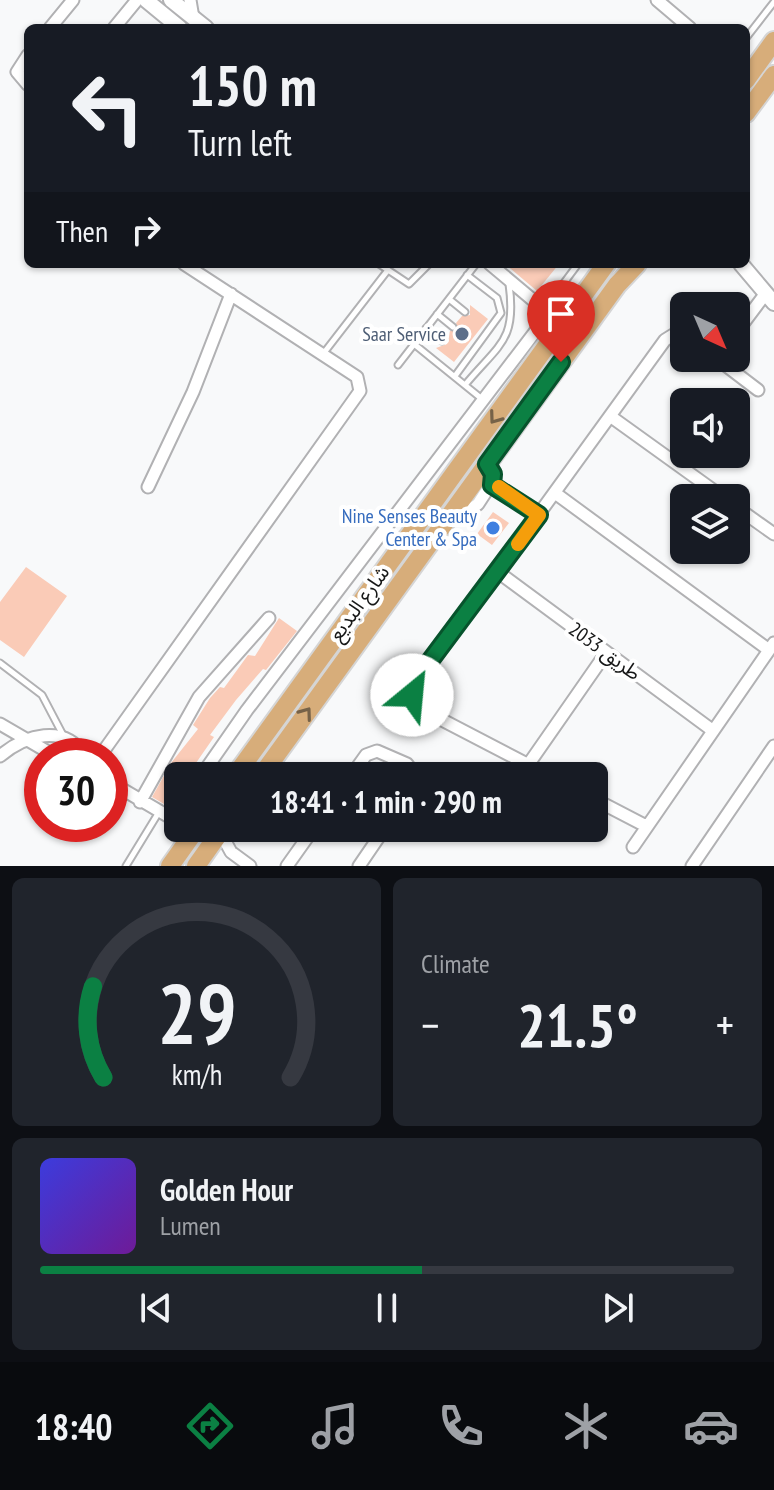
<!DOCTYPE html>
<html lang="en">
<head>
<meta charset="utf-8">
<style>
	body { margin:0; font-family:"PT Sans Narrow","Noto Sans Arabic",sans-serif; background:#20242c; color:#f1f3f6; height:100vh; display:flex; flex-direction:column; font-size:30px; white-space:nowrap }
	* { box-sizing:border-box; margin:0 }
	p { font-size:26px; color:#9ea1a6 }
	.icon { flex:none; width:44px; height:44px; fill:none; stroke:currentColor; stroke-width:2; stroke-linecap:round; stroke-linejoin:round }
	.map { position:relative; height:866px; overflow:hidden }
	.side { display:flex; flex-direction:column; gap:12px; padding:12px; background:#0d0f14; flex:1 }
	.side>* { flex:none }
	.top-card { position:absolute; left:24px; top:24px; width:726px; height:244px; border-radius:12px; box-shadow:0 2px 6px #0004; background:#171b24; color:#f1f3f6; overflow:hidden }
	.needle { width:52px; rotate:136deg }
	.controls { position:absolute; left:670px; top:292px; display:grid; gap:16px }
	.controls a { display:grid; place-items:center; width:80px; height:80px; border-radius:12px; background:#171b24; box-shadow:0 2px 6px #0004; font-size:40px }
	.speed { position:absolute; left:24px; top:738px; display:flex; gap:16px; font-size:40px; font-weight:700; text-align:center }
	.speed>* { display:grid; place-content:center; width:104px; height:104px; border-radius:50%; background:#171b24; box-shadow:0 2px 6px #0004; line-height:1 }
	.speed .limit { border:12px solid #d22; background:#fff; color:#111 }
	.pin { position:absolute; display:grid; place-items:center; width:68px; height:68px; color:#fff; margin:-82px -34px; border-radius:50% 50% 50% 0; rotate:-45deg; box-shadow:0 0 8px #0007 }
	.pin .icon { rotate:45deg }
	.me { position:absolute; width:88px; margin:-44px; rotate:28deg; stroke-linejoin:round; filter:drop-shadow(0 0 6px #0008) }
	.turn { display:flex; align-items:center; gap:28px; height:168px; padding:0 32px; font-size:36px }
	.turn .icon { width:104px; height:104px; stroke-width:2.5 }
	.turn b { display:block; font-size:56px; line-height:68px }
	.then { display:flex; align-items:center; height:76px; padding:0 32px; background:#0003; gap:16px; font-size:30px }
	.big { font-size:60px; font-weight:700; line-height:1.1 }
	.side .card { flex:1; display:flex; flex-direction:column; justify-content:center; gap:12px; min-width:0; padding:0 28px; border-radius:12px; background:#20242c }
	.side .dial { align-items:center; gap:0 }
	.dial svg { height:208px; overflow:visible; fill:none; stroke:#363941; stroke-width:7; stroke-linecap:round; text-anchor:middle }
	.dial text { fill:#f1f3f6; stroke:none }
	.song { display:flex; align-items:center; gap:24px }
	.cover { width:96px; height:96px; border-radius:12px; background:linear-gradient(135deg,hsl(240 70% 55%),hsl(280 70% 35%)) }
	.played { height:8px; border-radius:4px; background:linear-gradient(90deg,#0b8043 55%,#363941 55%) }
	.keys { display:flex; justify-content:space-around; direction:ltr }
	.heat { display:flex; justify-content:space-between; align-items:center; font-size:44px; direction:ltr }
	.side .tiles { flex:1; display:grid; gap:12px; grid-template-columns:1fr 1fr }
	.card:last-child { grid-column:span 2 }
	.trip { position:absolute; left:164px; top:762px; width:444px; height:80px; border-radius:12px; background:#171b24; box-shadow:0 2px 6px #0004; font-weight:700; line-height:80px; text-align:center }
	.tabs { display:flex; height:128px; justify-content:space-around; align-items:center; background:#090b0e; color:#9ea1a6 }
	.tabs .icon { width:56px; height:56px }
	.tabs .on { color:#0b8043 }
	.tabs b { font-size:36px; color:#f1f3f6 }
	.map>svg:first-child { display:block }
	.building { fill:#facbb7 }
	.lines { fill:none; stroke-linecap:round; stroke-linejoin:round }
	.service-casing { stroke:#b1b1b3; stroke-width:9 }
	.minor-casing { stroke:#b1b1b3; stroke-width:15 }
	.tertiary-casing { stroke:#b1b1b3; stroke-width:18 }
	.primary-casing { stroke:#d5d5d5; stroke-width:22 }
	.service { stroke:#fff; stroke-width:5 }
	.minor { stroke:#fff; stroke-width:11 }
	.tertiary { stroke:#fff; stroke-width:14 }
	.primary { stroke:#d7ad7a; stroke-width:18 }
	.oneway { stroke:#766248 }
	.route-casing { stroke:#07532c; stroke-width:20 }
	.route { stroke:#0b8043; stroke-width:14 }
	.slow { stroke:#f59e0b; stroke-width:14 }
	.service-dot { fill:#5c6f8a; stroke:#fff; stroke-width:3 }
	.shop-dot { fill:#3f7fe0; stroke:#fff; stroke-width:3 }
	.labels { text-anchor:middle; stroke-width:8; stroke-linejoin:round; paint-order:stroke }
	.service-label { font-size:20px; fill:#4e5e75; stroke:#fff; text-anchor:end }
	.shop-label { font-size:20px; fill:#366cbe; stroke:#fff; text-anchor:end }
	.street-label { font-size:20px; fill:#161717; stroke:#fff }
</style>
</head>
<body>
<div class="map">
<svg width="774" height="866" viewBox="0 0 774 866">
	<rect width="100%" height="100%" fill="#f8f9fa"/>
	<path class="building" d="M505,264h54l-22,27z
		M470,305l18,14 -34,43 -18,-14 11,-4 3,-13 8,-1 -2,-7 6,-7 8,-1z
		M493,512l16,11 -17,22 -15,-11z
		M26,567l41,29 -43,61 -24,-17v-38z
		M279,618l18,13 -31,39 -3,-1 -27,31 -26,35 4,2 -27,39h-9v23l-7,9 -19,-11 19,-34 27,-34 -5,-4 17,-27 10,-11 4,1 24,-33 7,1z"/>
	<g class="lines">
		<defs>
			<path id="service" d="M746,38l28,-36
				M379,264l30,20 20,-20
				M449,299l16,13
				M543,311l35,-47
				M437,314l16,13
				M426,328l16,13
				M414,344l68,55
				M323,354l65,-84
				M398,365l78,-101
				M455,376l46,-63 -4,-15 -30,-23
				M465,385c34,-41 52,-44 44,-101
				M0,663l42,32 21,40
				M126,866l33,-54"/>
			<path id="minor" d="M190,0l3,18
				M657,0l33,28
				M50,28l23,-28
				M114,28l23,-28
				M28,55l-11,17 11,13
				M736,333l30,-40
				M716,358l42,32
				M610,416l114,82
				M492,485l47,30
				M148,487l45,-95 38,-98
				M555,493l214,157
				M736,507l38,27
				M455,508l13,3 10,-7 15,-23 -6,-17
				M498,572l214,158
				M0,724l55,32
				M0,756c25,-21 64,-33 85,0
				M100,756l260,-365 -3,-14 -173,-113
				M528,765l78,-112
				M201,776l46,-66 294,-386 -1,-18 -50,-42
				M351,776l15,-21 11,-4 30,13 9,12
				M550,776l-127,-66 -9,-9 -2,-12 253,-349 8,-5h11
				M110,782l68,40
				M594,799l52,27
				M140,802l59,-105 70,-79
				M220,832l11,20 19,14
				M633,847l141,-204
				M287,866l27,-38
				M359,866l26,-38
				M692,866l82,-120"/>
			<path id="tertiary" d="M146,0l34,28
				M171,0l35,28
				M741,264l33,39"/>
			<path id="primary" d="M746,80l28,-39
				M746,113l28,-38
				M235,776l371,-512
				M261,776l356,-491 20,-21
				M170,866l27,-38
				M196,866l27,-38"/>
		</defs>
		<use href="#service" class="service-casing"/>
		<use href="#minor" class="minor-casing"/>
		<use href="#tertiary" class="tertiary-casing"/>
		<use href="#primary" class="primary-casing"/>
		<use href="#service" class="service"/>
		<use href="#minor" class="minor"/>
		<use href="#tertiary" class="tertiary"/>
		<use href="#primary" class="primary"/>
	</g>
	<defs><path id="oneway-chevron" d="M-2-3.5L2.5 0L-2 3.5" fill="none" stroke-width="1.6" stroke-linecap="round" stroke-linejoin="round" transform="scale(2)"/></defs>
	<g class="oneway">
		<use href="#oneway-chevron" transform="translate(495 418) rotate(126)"/>
		<use href="#oneway-chevron" transform="translate(306 713) rotate(-54)"/>
	</g>
	<g class="lines">
		<defs>
			<path id="route" d="M412,695l6,-18 121,-162 -47,-30 1,-11 -6,-10 74,-102"/>
		</defs>
		<use href="#route" class="route-casing"/>
		<use href="#route" class="route"/>
		<path class="slow" d="M499,487l40,28 -21,29"/>
	</g>
	<circle class="service-dot" cx="462" cy="334" r="8"/>
	<circle class="shop-dot" cx="493" cy="528" r="8"/>
	<g class="labels">
		<g class="service-label">
			<text x="446" y="341">Saar Service</text>
		</g>
		<g class="shop-label">
			<text x="477" y="523">Nine Senses Beauty<tspan x="477" dy="23">Center &amp; Spa</tspan></text>
		</g>
		<g class="street-label">
			<text transform="translate(359 603) rotate(-54)" y="7">شارع البديع</text>
			<text transform="translate(605 651) rotate(36)" y="7">طريق 2033</text>
		</g>
	</g>
</svg>
<div class="controls">
<a><svg class="needle" viewBox="-14 -14 28 28"><path d="M0-13l5 13h-10z" fill="#e53935"/><path d="M0 13l5-13h-10z" fill="#9ea1a6"/></svg></a>
<a><svg class="icon" aria-label="sound" viewBox="0 0 24 24"><path d="M4 9h4l5-4v14l-5-4H4zM17 9q2 3 0 6"/></svg></a>
<a><svg class="icon" aria-label="layers" viewBox="0 0 24 24"><path d="M12 4l9 5-9 5-9-5zM3 14l9 5 9-5"/></svg></a>
</div>
<div class="speed"><div class="limit">30</div></div>
<div class="pin" style="left:561px;top:362px;background:#d93025"><svg class="icon" aria-label="arrive" viewBox="0 0 24 24"><path d="M6 21V4h12l-3 4 3 4H6"/></svg></div>
<svg class="me" style="left:412px;top:695px" viewBox="-20 -20 40 40"><circle r="19" fill="#fff"/><path d="M0-13L10 11 0 6-10 11z" fill="#0b8043"/></svg>
<div class="trip">18:41 · 1 min · 290 m</div>
<div class="top-card">
<div class="turn"><svg class="icon" aria-label="left" viewBox="0 0 24 24"><path d="M17 20v-9H6M10 6l-5 5 5 5"/></svg><div><b>150 m</b>Turn left</div></div>
<div class="then">Then<svg class="icon" aria-label="right" viewBox="0 0 24 24"><path d="M7 20v-9h11M14 6l5 5-5 5"/></svg></div>
</div>
</div>
<section class="side">
<div class="tiles">
<div class="card dial"><svg viewBox="0 0 100 80">
<path d="M14 69A42 42 0 1 1 86 69"/>
<path d="M14 69A42 42 0 0 1 10 34" stroke="#0b8043"/>
<text x="50" y="56" font-size="32" font-weight="700">29</text>
<text x="50" y="72" font-size="11">km/h</text>
</svg></div>
<div class="card"><p>Climate</p>
<div class="heat"><a>−</a><b class="big">21.5°</b><a>+</a></div>
</div>
<div class="card">
<div class="song"><i class="cover"></i><div><b>Golden Hour</b><p>Lumen</p></div></div>
<div class="played"></div>
<div class="keys"><svg class="icon" aria-label="previous" viewBox="0 0 24 24"><path d="M18 5L8 12l10 7zM5 5v14"/></svg><svg class="icon" aria-label="pause" viewBox="0 0 24 24"><path d="M8 5v14M16 5v14"/></svg><svg class="icon" aria-label="next" viewBox="0 0 24 24"><path d="M6 5l10 7-10 7zM19 5v14"/></svg></div>
</div>
</div>
</section>
<nav class="tabs">
<b>18:40</b>
<svg class="icon on" aria-label="directions" viewBox="0 0 24 24"><path d="M12 3l9 9-9 9-9-9zM9 14v-3h6M13 9l2 2-2 2"/></svg>
<svg class="icon" aria-label="music" viewBox="0 0 24 24"><path d="M9 18V5l10-2v13"/><circle cx="6" cy="18" r="3"/><circle cx="16" cy="16" r="3"/></svg>
<svg class="icon" aria-label="phone" viewBox="0 0 24 24"><path d="M5 4h4l2 5-3 2q2 4 5 5l2-3 5 2v4C11 20 4 13 5 4z"/></svg>
<svg class="icon" aria-label="climate" viewBox="0 0 24 24"><path d="M12 3v18M4 7l16 10M4 17L20 7"/></svg>
<svg class="icon" aria-label="car" viewBox="0 0 24 24"><path d="M5 17H2v-5l4-1 3-4h7l3 4 3 1v5h-3M9 17h6M6 11h13"/><circle cx="7" cy="17" r="2"/><circle cx="17" cy="17" r="2"/></svg>
</nav>
</body>
</html>
